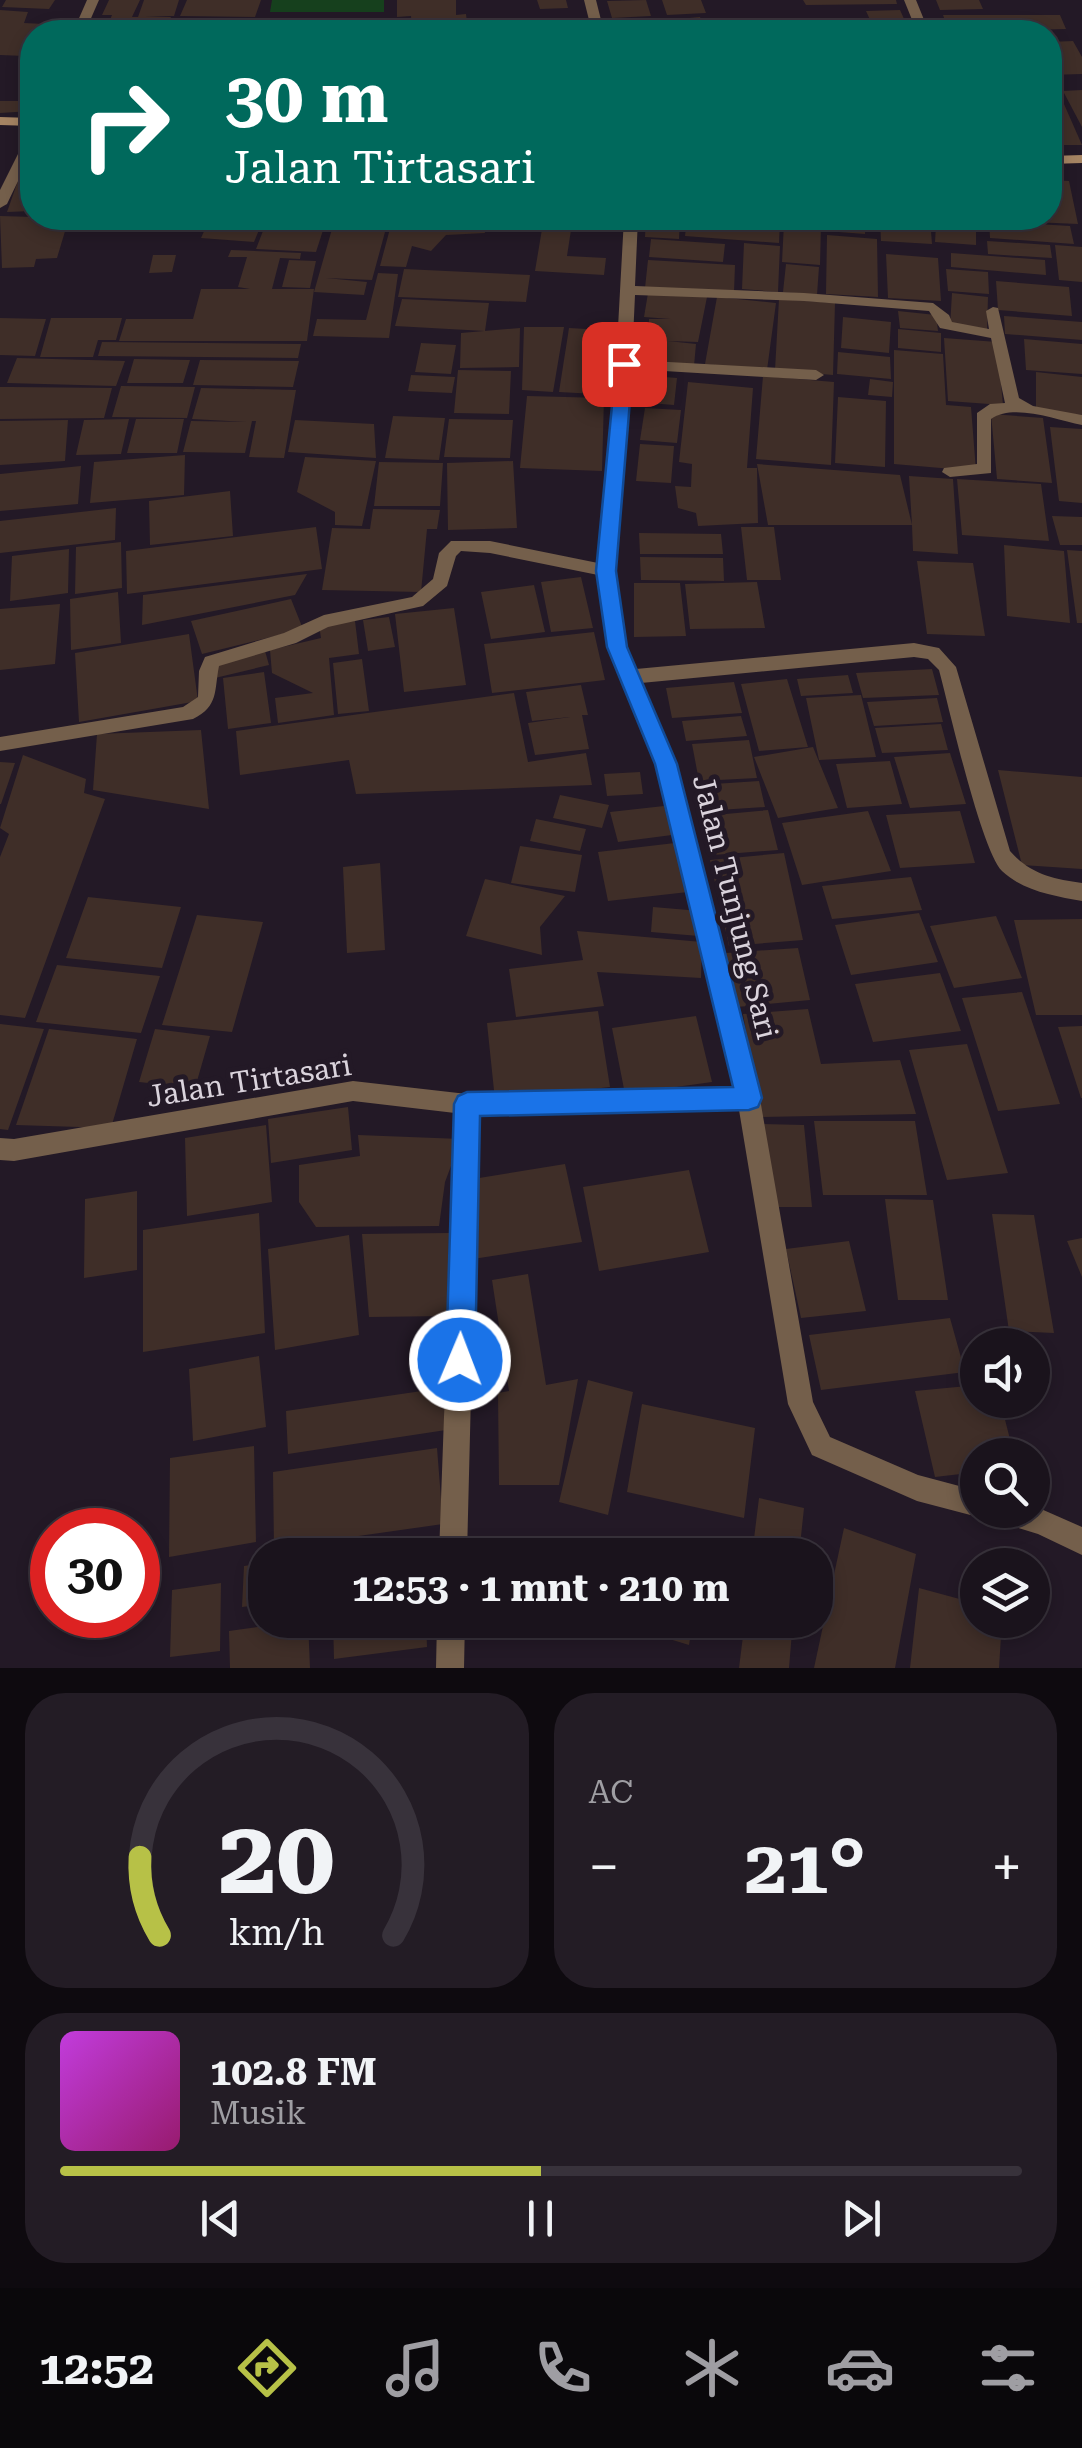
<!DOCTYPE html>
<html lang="id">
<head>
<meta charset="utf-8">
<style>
	body { margin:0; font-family:"Roboto Serif",serif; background:#231c25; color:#f1f3f6; height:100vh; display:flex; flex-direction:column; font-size:38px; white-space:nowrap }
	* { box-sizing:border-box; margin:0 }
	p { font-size:32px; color:#9f9ea3 }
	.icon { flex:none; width:55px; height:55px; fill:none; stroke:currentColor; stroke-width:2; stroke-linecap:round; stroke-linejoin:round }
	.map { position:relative; height:1668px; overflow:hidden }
	.details { display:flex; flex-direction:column; gap:25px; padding:25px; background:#0e0a0f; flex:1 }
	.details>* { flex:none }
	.banner { position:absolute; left:20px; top:20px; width:1042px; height:210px; border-radius:40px; box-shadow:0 5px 15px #0003,0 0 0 2px #38323b; background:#00695c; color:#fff; overflow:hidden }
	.tools { position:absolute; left:960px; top:1328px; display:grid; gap:20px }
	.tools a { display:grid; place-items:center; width:90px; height:90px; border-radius:50%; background:#1a131c; box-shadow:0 5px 15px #0003,0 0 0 2px #38323b; font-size:50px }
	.speed { position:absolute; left:30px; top:1508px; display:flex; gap:20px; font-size:50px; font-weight:700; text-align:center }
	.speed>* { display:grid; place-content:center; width:130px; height:130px; border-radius:50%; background:#1a131c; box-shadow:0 5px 15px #0003,0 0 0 2px #38323b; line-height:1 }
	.speed .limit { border:15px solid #d22; background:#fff; color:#111 }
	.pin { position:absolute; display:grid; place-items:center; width:85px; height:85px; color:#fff; margin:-42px; border-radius:20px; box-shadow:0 5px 15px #0006 }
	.me { position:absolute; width:110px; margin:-55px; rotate:1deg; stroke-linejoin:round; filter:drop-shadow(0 0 8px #0008) }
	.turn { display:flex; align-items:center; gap:35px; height:210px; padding:0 40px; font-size:45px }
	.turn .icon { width:130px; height:130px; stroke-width:2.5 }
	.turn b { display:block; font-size:70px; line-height:85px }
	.big { font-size:75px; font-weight:700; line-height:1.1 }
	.details .widget { flex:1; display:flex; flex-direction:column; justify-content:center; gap:15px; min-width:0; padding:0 35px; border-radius:40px; background:#231c25 }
	.details .dial { align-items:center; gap:0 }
	.dial svg { height:260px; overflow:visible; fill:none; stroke:#38323b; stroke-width:7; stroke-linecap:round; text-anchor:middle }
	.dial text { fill:#f1f3f6; stroke:none }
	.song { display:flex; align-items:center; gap:30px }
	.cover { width:120px; height:120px; border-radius:15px; background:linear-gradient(135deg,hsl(290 70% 55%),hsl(320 70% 35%)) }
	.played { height:10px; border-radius:5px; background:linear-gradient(90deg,#b7c147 50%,#38323b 50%) }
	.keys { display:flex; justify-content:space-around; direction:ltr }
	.heat { display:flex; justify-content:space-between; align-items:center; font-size:55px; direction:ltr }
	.details .tiles { flex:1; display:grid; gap:25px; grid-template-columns:1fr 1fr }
	.widget:last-child { grid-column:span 2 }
	.trip { position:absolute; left:248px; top:1538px; width:585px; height:100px; border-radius:40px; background:#1a131c; box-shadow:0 5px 15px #0003,0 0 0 2px #38323b; font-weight:700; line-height:100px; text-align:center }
	.tabs { display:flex; height:160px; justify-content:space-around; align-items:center; background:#0a080b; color:#9f9ea3 }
	.tabs .icon { width:70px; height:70px }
	.tabs .on { color:#b7c147 }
	.tabs b { font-size:45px; color:#f1f3f6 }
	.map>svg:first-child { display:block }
	.green { fill:#16401d }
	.building { fill:#3f2e28 }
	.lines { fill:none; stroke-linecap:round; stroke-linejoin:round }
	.minor { fill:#745f4b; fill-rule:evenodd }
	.secondary { fill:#a58463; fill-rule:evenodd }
	.route { fill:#1a73e8; stroke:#114b97; stroke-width:2.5 }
	.labels { text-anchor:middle; stroke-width:10; stroke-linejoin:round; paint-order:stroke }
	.street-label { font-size:30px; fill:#dad3dc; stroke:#231926 }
</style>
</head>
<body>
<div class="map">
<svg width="1082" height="1668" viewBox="0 0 1082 1668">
	<rect width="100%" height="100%" fill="#231926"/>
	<path class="green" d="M272,0h112v12h-114z"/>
	<path class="building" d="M6,0h49l-6,9 -47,-2z
		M109,0h31l-8,17h6l6,-17h35l-5,16h-29l26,1 -5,15h-61l7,-17h-10z
		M187,0h74l-6,17 -75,-1z
		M397,0h59v15l10,-1 2,17 -56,1 -1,-16 -14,1z
		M537,0h29l2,8 -28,1z
		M646,0l5,16 -39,2 -5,-17z
		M662,0h39l5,13 -39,2z
		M803,0h93l1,4 -91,1z
		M936,0h43l4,9 -43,1z
		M0,10l28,2 -4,11 20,1 -5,8h-7v11l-7,13 -25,-1z
		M900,10l5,11 -34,1 -5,-11z
		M943,15h117l6,14 -117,3z
		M700,17l6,15h-34l-5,-12z
		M183,18l32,1 -5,13h-34z
		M659,18l4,14h-55l-3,-12z
		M220,19h36l-5,13h-35z
		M359,20h40v12h-41z
		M910,24l4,8h-40l-3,-7z
		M1073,41l9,16v17l-32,1v-33z
		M1082,90v37l-19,-36z
		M1050,95h10l22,50h-32z
		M0,101h32v10l-32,2z
		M32,144v67l-25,1 13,-37z
		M1050,180l19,1 9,43 -65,-3 37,-3z
		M0,216l69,2 -12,40 -21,1 -2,8 -32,1z
		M144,218h45l-4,12 -45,-1z
		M210,218h54l-10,24 -53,-4z
		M268,218l58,3 -10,31 -60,-3z
		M418,218h65l2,15 -39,2 -15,16 -19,-5 -6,21 -26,-1 12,-45h25z
		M547,218h68l-1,13 -68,-4z
		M646,218h34l-1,21 -34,-2z
		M687,218l93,3 -1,22 -94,-7z
		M826,218h40l-1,16 -40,-3z
		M880,218h50l2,26 -51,-3z
		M935,218h36v7l-36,-3z
		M989,221l81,5 4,18 -84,-6z
		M784,223l37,2 -1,40 -38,-3z
		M936,224l40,4v17l-41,-3z
		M332,229l53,3 -13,48 -46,-2 41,4 -3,13 -50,-3z
		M542,229l29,1 -4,26 39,2 -2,17 -69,-4z
		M827,235l50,4 1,58 -52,-3z
		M651,239l74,5 -2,18 -74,-5z
		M987,241l63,4 2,13 -64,-4z
		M744,243l36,3 -2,46 -36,-3z
		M1055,245l27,2v35l-23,-2z
		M231,250l70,3 -1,6 -20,-1 -8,31h42l-7,52h-188l7,-22h67l8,-30h49l-12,-2 9,-30h-19z
		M951,253l94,7 1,15 -95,-8z
		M886,254l52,4 3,43 -53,-3z
		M153,255h23l-4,17 -23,1z
		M289,260l27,1 -6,27 -28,-1z
		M648,260l87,5 -1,27 -89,-4z
		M786,264l33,3 -2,28 -34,-3z
		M404,269l126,6 -4,27 -128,-5z
		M946,269l42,3 1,22 -41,-3z
		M378,273l20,1 -9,64 -76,-2 4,-17 49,1z
		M996,281l73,6 3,29 -74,-6z
		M648,293l59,4 -9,45 -30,-1 28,3 -2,22 -47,-4 2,-43h21l-26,-2z
		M952,293l36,4 -1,34 -37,-4z
		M717,297l59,6 -9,67 -62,-6z
		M402,299l87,4 -4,28 -90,-5z
		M779,299l56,4 -2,72 -58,-5z
		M898,311l38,4 2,16 -38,-3z
		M1004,316l78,6v18l-77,-6z
		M843,317l48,5 -2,31 -48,-5z
		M0,318l46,1 -11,37 -35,-1z
		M51,318h71l-6,22h-18l-5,17h-53z
		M524,327h40l-11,65 -31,-2z
		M520,328l-1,39 -59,1 1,-35z
		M569,328l52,3 -8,64 -54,-3z
		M898,329l43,4v19l-43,-4z
		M944,338l53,4 6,63 -55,-4z
		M1024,339l58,5v30l-56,-4z
		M102,342l199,2 -3,14 -200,-2z
		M421,343l35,2 -5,29 -36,-2z
		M894,350l49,4 3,51 25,2 5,64 -82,-7z
		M838,352l52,5 1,22 -54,-5z
		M17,358l108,3 -9,25 -109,-3z
		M134,359l56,1 -7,23h-56z
		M200,360l99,1 -6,26 -100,-2z
		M458,370l53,1 -2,43 -55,-1z
		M1036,372l46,5v38l-46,-5z
		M411,375l44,2 -3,16 -44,-2z
		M652,376l25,2 -3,27 -25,-2z
		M763,376l71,6 -3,83 -75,-6z
		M870,379l23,3 -1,15 -24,-2z
		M688,382l65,6 -6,80h10l1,55 -60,3 -2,-13 -18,-5 -3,-22 16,1 1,-23 -13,-2z
		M121,386l74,1 -8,31 -75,-1z
		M0,387h10l102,1 -8,30 -104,1z
		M201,388l95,2 -12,68 -35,-1 7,-36h-4l-7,32 -62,-1 8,-31 56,1 -55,-3z
		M527,396l77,2 -2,73 -82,-3z
		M838,397l48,4 -1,66 -50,-4z
		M645,408l36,2 -4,33 -37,-3z
		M991,414l52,4 9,65 -55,-4z
		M393,416l52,2 -6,42 -54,-2z
		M129,419l-8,35 -45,1 8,-35z
		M136,419h48l-7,34h-50z
		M449,419l64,1 -3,38 -66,-1z
		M68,420l-3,41 -65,4v-44z
		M295,420l79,4 2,34 -88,-6z
		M1050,427l32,2v74l-23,-2z
		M640,444l34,2 -3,37 -35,-2z
		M185,455l-1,40 -94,8 4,-41z
		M305,457l71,4 -14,65 -27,-1v-13l-38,-20z
		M513,461l4,67 -69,2 -1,-67z
		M379,462l64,1 -3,43h-66z
		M757,464l143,11 12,50 -3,-49 44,3 5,75 -45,-3 -1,-26h-144z
		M81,466l-3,38 -78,7v-37z
		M957,479l84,5 8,57 -87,-6z
		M230,491l3,45 -83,9 -1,-44z
		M116,508l-1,32 -115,13v-32z
		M373,509l67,1 -3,19h-10l-6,63 -99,-2 10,-62 38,1z
		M1052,516l30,1v28h-22z
		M316,527l6,42 -195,25 -1,-43z
		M741,527h33l7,53h-34z
		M639,533l82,1 2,20h-83z
		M121,542l1,46 -47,6 1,-47z
		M1004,545l60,6 6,72 -63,-7z
		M69,549l-1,44 -58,8 2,-45z
		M1067,550l15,1v72h-5z
		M640,557l83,1 1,23 -83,-1z
		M917,561l56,2 12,73 -58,-2z
		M307,574l-12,21 -153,30 1,-30z
		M581,577l12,51 -42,4 -10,-50z
		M757,582l8,46 -75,1 -5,-45z
		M634,583h46l6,53 -52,1z
		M534,585l11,47 -54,7 -10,-47z
		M118,592l3,51 -50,7 -1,-51z
		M291,599l12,30 -101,25 -11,-33z
		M60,604l-5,60 -55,6v-61z
		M454,608l12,77 -62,7 -9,-78z
		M389,617l6,30 -27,4 -5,-31z
		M355,621l4,33 -30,4 5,57 -56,8 -3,-25 38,-5 -41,-20 -2,-23 51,-12 -2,-13z
		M594,632l11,48 -113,13 -8,-49z
		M189,634l9,67 -119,21 -4,-69z
		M265,651l4,14 -54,13 -4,-14z
		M362,659l7,52 -31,3 -5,-51z
		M932,669l7,26 -76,3 -7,-25z
		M264,672l7,51 -43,6 -5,-51z
		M848,675l5,18 -52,3 -4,-17z
		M787,679l21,68 -49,4 -18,-67z
		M734,682l8,31 -70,5 -6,-30z
		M581,685l7,30h-6l7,34 -54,6 -7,-32 42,-6 -38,4 -6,-29z
		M514,693l14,69 58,-9 6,32 -236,9 -7,-34 -109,15 -4,-44z
		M861,695l15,62 -57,3 -13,-62z
		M937,698l6,24 -69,4 -7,-24z
		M741,716l6,20 -61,5 -4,-20z
		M941,724l7,26 -66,3 -7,-25z
		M201,730l8,79 -116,-19 4,-56z
		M749,740l8,38 -58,3 -7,-37z
		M813,747l25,61 -60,10 -24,-61z
		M950,753l16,51 -56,4 -16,-51z
		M23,755l63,24 -2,14 21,6 -80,219 -25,-3v-158l9,-23 -9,-6z
		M890,761l12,43 -55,4 -11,-44z
		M0,762l15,1 -14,41h-1z
		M998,770l84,7v92l-60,-4z
		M640,772l3,22 -36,2 -3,-22z
		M759,781l6,26 -61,4 -5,-26z
		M560,795l49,10 -7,23 -49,-10z
		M664,806l8,29 -54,7 -8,-30z
		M768,810l10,40 -65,5 -9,-39z
		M868,811l23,60 -89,14 -20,-62z
		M960,811l15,52 -75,5 -14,-53z
		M536,819l50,10 -6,22 -50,-10z
		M675,843l13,49 -80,9 -10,-49z
		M520,846l62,9 -7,37 -64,-9z
		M784,853l19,87 -74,6 -19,-86z
		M380,863l5,87 -38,3 -4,-86z
		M911,877l11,33 -90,9 -10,-33z
		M485,879l80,17 -25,31 2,28 -76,-19z
		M88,897l93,10 -19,61 -96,-10z
		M653,907l47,4 -1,25 -48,-4z
		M919,913l19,49 -87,13 -16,-50z
		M197,915l66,7 -31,110 -70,-7z
		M996,916l26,62 -68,10 -24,-62z
		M1082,919v96h-46l-22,-95z
		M577,931l125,11 -1,36 -104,-6 7,34 -88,11 -7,-48 74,-9z
		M798,948l12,52 -73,7 -11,-54z
		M57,965l103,11 -19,57 -105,-11z
		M940,973l21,58 -88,11 -18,-58z
		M1022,992l38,112 -62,7 -36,-113z
		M808,1009l13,55 79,-4 16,54 -155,3 -18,-103z
		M598,1011l12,76 -115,13 -8,-77z
		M696,1016l16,66 -87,12 -13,-66z
		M0,1024l44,5 -36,101 -8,-1z
		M1082,1026v72h-1l-23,-71z
		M49,1029l88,10 -26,89 -95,-3z
		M155,1029l55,7 -15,52 -56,-6z
		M967,1044l41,129 -61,7 -38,-130z
		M348,1107l4,43 -81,13 -3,-44z
		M814,1121h101l12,74h-104z
		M762,1124l42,1 8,82h-34z
		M266,1125l6,77 -85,14 -2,-78z
		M358,1135l103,4 -16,43 -6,44 -123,1 -17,-25v-37l61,-9z
		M565,1164l17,78 -109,17v-80z
		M689,1170l20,82 -110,19 -16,-84z
		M137,1191v79l-53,8 1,-79z
		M885,1199l48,1 15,100h-50z
		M259,1213l6,120 -122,19v-122z
		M992,1214l42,1 20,118 -45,-2z
		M449,1233l-2,83 -78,1 -7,-83z
		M349,1235l10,100 -84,15 -7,-101z
		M1082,1238v39l-15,-36z
		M849,1241l17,70 -65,7 -15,-69z
		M528,1274l18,111 32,-6 -19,106h-60l-1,-92 11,-2 -17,-111z
		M950,1318l15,54 -144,18 -12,-55z
		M259,1356l7,71 -73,14 -4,-72z
		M588,1380l45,12 -25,123 -49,-13z
		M978,1385v15h22l14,55h-36v17l-43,5 -20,-86z
		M442,1388l4,42 -158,24 -2,-43z
		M642,1404l113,24 -11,90 -117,-26z
		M254,1446l2,96 -87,15 1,-99z
		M437,1448l6,76 -169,24 -1,-76z
		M759,1498l45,10 -5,47h-47z
		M844,1528l72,26 -21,114h-81z
		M265,1563v41l-23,3 2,-41z
		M221,1583l-1,68 -50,6 2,-67z
		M919,1588l59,16v16h24l-3,48h-89z
		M308,1620l2,48h-80l-1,-37z
		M333,1620h93l1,27 -93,12z
		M607,1620h86l-4,25z
		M745,1620h48l-4,48h-50z"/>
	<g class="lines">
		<path class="minor" d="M87,0h12l-14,32h-12z
			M584,0h12l8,32h-12z
			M904,0h12l13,32h-12z
			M32,136v16l-25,52 -7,4v-18l25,-50z
			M348,218h14l-9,8 -7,-4z
			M624,218h14l-3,68 169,7 129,10 16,12 3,7 37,7 -3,-18 7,-4 5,1 21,90 14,8 49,9v10c-26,-5 -68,-22 -91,-6v54l-41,4 -8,-5 2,-4 33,-4v-51l13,-9 15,-1 -14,-65 -51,-10 -11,-17 -125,-10 -169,-6 -3,65 184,10 8,5 -8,5 -185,-11c-7,92 -32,214 5,300l278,-26 25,5 17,19 54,184c20,23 43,28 72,32v18c-28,-5 -59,-10 -80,-30 -21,-21 -53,-164 -63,-201l-11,-11 -14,-2 -273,26 35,81 84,335 53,303 17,35 88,38 60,16v19h54v-5l50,22v28l-44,-21 -48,-15 -3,-5 -9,3 -61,-16 -105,-46 -24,-51 -49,-294 -261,4 -11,441h-28l16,-442 -102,-12 -339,60 -14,-1v-22l14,1 339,-58 114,13 268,-5 -79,-325 -48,-117 -10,-72 -108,-22 -29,-2 -5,5 -9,30 -24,20 -95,21 -32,16 -77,23c-5,25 0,40 -26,53l-193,32v-14l183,-30 15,-10 1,-26 6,-14 79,-24 40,-18 88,-18 21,-18 6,-26 12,-12h39l108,22 18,-199z
			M437,1620h28l-1,48h-28z"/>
		<path class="secondary" d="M0,117l32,1v8l-32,-1z
			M1082,155v8l-32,1v-8z"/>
	</g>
	<path class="route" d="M624,359l9,5 -17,207 11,76 50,117 85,334 -4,9 -9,3 -269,6 -5,244 -5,10 -10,4 -10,-4 -4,-10 8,-256 4,-8 9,-4 266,-5 -78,-323 -48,-117 -11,-76 20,-207z"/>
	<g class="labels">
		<g class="street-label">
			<text transform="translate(735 907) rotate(76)" y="10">Jalan Tunjung Sari</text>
			<text transform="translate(249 1081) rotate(-9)" y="10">Jalan Tirtasari</text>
		</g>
	</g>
</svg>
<div class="tools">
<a><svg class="icon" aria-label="sound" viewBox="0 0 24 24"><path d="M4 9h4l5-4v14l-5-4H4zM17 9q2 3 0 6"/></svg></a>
<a><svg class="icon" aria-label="search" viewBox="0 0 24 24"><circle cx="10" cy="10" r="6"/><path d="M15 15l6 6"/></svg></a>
<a><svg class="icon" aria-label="layers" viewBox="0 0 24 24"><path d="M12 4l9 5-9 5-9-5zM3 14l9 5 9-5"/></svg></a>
</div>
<div class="speed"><div class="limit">30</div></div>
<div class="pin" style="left:624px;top:364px;background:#d93025"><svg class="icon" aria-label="arrive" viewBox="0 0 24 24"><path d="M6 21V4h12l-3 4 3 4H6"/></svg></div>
<svg class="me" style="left:460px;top:1360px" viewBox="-20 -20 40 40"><circle r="17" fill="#1a73e8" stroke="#fff" stroke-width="3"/><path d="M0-11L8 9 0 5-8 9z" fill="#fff"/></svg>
<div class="trip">12:53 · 1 mnt · 210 m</div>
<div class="banner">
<div class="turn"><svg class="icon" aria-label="right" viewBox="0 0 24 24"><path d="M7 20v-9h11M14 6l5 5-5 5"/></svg><div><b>30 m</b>Jalan Tirtasari</div></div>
</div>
</div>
<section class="details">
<div class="tiles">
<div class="widget dial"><svg viewBox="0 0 100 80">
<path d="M14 69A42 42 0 1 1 86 69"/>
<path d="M14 69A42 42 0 0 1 8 45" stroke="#b7c147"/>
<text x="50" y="56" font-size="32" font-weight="700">20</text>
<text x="50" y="72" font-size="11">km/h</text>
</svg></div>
<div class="widget"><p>AC</p>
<div class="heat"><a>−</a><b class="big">21°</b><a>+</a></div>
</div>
<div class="widget">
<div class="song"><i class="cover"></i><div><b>102.8 FM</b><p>Musik</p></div></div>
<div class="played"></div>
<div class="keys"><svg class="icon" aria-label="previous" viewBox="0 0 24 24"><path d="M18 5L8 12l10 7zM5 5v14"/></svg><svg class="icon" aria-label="pause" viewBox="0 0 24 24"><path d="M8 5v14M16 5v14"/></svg><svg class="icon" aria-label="next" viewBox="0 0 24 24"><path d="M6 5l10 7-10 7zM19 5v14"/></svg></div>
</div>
</div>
</section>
<nav class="tabs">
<b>12:52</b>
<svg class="icon on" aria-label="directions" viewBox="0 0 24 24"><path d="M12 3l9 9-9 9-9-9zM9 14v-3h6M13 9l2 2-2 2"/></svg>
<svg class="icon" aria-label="music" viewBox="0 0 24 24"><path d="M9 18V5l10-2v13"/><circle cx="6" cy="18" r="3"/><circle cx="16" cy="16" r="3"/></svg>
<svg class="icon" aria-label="phone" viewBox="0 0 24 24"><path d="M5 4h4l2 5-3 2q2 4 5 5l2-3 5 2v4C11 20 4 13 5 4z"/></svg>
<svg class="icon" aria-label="climate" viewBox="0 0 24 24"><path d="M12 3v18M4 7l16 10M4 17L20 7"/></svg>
<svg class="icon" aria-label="car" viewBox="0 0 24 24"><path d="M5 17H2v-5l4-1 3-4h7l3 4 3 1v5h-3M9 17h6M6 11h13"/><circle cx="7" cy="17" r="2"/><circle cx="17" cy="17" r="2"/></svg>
<svg class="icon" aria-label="filters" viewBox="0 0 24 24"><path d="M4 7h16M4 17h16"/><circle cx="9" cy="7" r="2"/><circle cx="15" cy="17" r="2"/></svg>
</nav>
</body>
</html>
